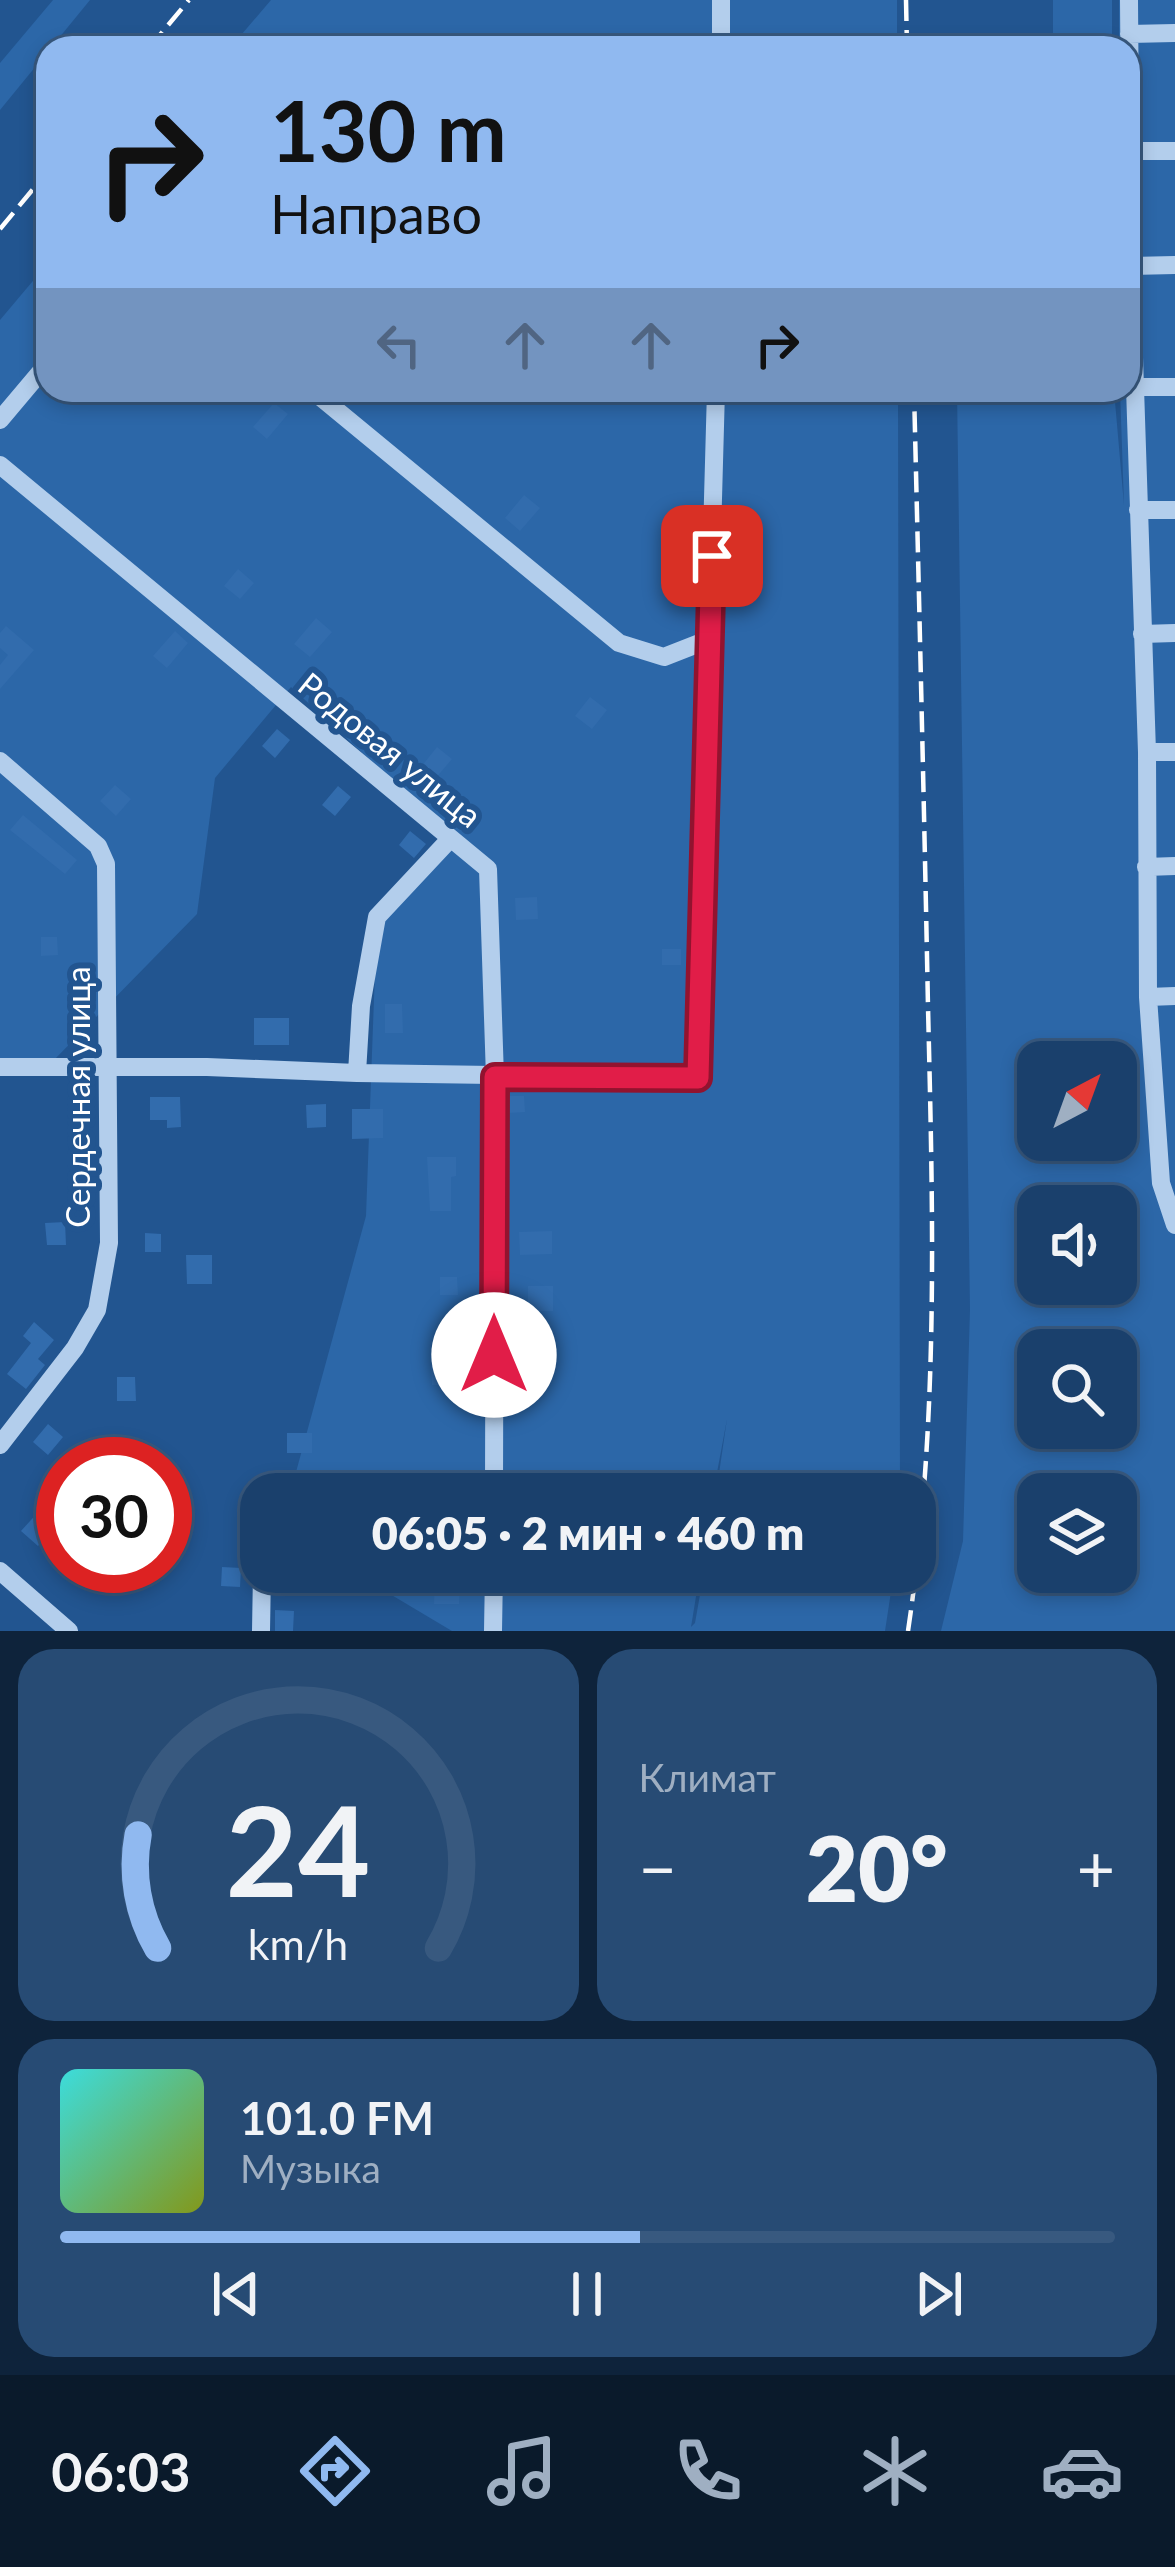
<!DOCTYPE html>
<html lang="ru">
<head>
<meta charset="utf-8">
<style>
	body { margin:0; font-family:Lato,sans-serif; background:#274b74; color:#f1f3f6; height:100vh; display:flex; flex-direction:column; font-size:45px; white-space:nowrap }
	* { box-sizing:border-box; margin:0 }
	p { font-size:39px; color:#9fafc2 }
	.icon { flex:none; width:66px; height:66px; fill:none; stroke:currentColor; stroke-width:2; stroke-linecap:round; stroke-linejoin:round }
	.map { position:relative; height:1631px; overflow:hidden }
	.drawer { display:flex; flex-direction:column; gap:18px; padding:18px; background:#0e233b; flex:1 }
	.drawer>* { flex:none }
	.top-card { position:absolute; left:36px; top:36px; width:1104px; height:366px; border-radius:36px; box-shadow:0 6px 18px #0003,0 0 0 3px #38597f; background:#90b9f0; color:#111; overflow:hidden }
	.needle { width:78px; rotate:41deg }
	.tools { position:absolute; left:1017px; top:1041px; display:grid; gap:24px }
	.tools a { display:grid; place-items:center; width:120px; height:120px; border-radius:24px; background:#1a406c; box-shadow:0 6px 18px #0003,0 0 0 3px #38597f; font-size:60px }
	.speed { position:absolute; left:36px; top:1437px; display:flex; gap:24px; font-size:60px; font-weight:700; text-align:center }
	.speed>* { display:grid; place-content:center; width:156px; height:156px; border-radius:50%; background:#1a406c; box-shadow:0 6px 18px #0003,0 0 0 3px #38597f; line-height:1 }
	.speed .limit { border:18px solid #d22; background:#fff; color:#111 }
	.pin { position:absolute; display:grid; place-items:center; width:102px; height:102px; color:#fff; margin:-51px; border-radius:24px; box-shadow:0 6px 18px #0006 }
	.me { position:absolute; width:132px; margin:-66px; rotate:0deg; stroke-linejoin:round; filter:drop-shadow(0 0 9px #0008) }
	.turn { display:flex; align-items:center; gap:42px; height:252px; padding:0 36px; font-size:54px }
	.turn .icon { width:156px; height:156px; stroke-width:2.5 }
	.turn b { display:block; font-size:84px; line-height:102px }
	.lanes { display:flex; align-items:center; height:114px; padding:0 36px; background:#0003; justify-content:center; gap:60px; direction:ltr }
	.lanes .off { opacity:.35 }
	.big { font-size:90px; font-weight:800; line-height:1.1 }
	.drawer .widget { flex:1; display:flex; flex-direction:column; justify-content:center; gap:18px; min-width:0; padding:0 42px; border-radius:36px; background:#274b74 }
	.drawer .dial { align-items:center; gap:0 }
	.dial svg { height:312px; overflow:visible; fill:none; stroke:#38597f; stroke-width:7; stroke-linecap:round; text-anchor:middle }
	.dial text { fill:#f1f3f6; stroke:none }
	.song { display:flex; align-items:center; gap:36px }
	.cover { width:144px; height:144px; border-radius:18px; background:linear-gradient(135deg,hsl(180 70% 55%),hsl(70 70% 35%)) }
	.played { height:12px; border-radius:6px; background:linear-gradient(90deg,#90b9f0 55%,#38597f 55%) }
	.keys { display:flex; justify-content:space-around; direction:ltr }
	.heat { display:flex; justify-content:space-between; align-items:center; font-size:66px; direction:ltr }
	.drawer .tiles { flex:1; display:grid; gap:18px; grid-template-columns:1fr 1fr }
	.widget:last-child { grid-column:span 2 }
	.trip { position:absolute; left:240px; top:1473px; width:696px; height:120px; border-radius:36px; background:#1a406c; box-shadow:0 6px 18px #0003,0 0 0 3px #38597f; font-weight:800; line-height:120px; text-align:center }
	.tabs { display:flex; height:192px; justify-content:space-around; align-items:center; background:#0a1a2b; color:#9fafc2 }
	.tabs .icon { width:84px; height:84px }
	.tabs .selected { color:#90b9f0 }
	.tabs b { font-size:54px; color:#f1f3f6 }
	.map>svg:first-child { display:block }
	.green { fill:#2c67a8; fill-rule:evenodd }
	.building { fill:#326cad }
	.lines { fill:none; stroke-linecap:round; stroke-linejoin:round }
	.minor { stroke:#b3ceec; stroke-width:18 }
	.rail { stroke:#fff; stroke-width:4.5; stroke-dasharray:21 9; stroke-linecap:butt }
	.route-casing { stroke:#92132f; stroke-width:30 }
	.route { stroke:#e11d48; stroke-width:21 }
	.labels { text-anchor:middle; stroke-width:12; stroke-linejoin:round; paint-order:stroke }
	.street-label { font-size:33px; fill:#fff; stroke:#225590 }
</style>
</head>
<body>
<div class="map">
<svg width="1175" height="1631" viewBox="0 0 1175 1631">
	<rect width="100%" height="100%" fill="#225590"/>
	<path class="green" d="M53,0h37l-90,110v-47z
		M271,0h626v48h-667z
		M1053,0h59v48h-59z
		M1119,0h56v1631h-234l22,-90 7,-231 -13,-920h157l10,115 -4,-115h8v-342h-9zM1038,1062h78v78h-78zM1038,1206h78v78h-78zM1038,1350h78v78h-78zM1038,1494h78v78h-78z
		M48,263v127h850l2,1104h-184l11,-75 -14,75h-423l76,-278 11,-299 75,-81 -161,-149 -76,91 -18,136 -144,147 -53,-1v-740z
		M353,1572h347l-9,55 4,-4 9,-51h190l-9,59h-433z"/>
	<path class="building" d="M274,403l14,11 -21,25 -14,-12z
		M524,495l16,13 -20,23 -15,-13z
		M238,569l16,14 -14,16 -16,-13z
		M316,618l16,14 -22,25 -16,-13z
		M6,626l28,24 -34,39v-24l8,-10 -8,-7v-15z
		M175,631l13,12 -21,25 -14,-12z
		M590,697l17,13 -15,19 -17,-13z
		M277,729l13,11 -15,18 -13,-12z
		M437,747l15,12 -17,20 -14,-12z
		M115,785l16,14 -15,17 -16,-15z
		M338,786l13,11 -16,19 -13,-11z
		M453,789l13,12 -12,15 -14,-12z
		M23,815l54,45 -12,14 -55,-44z
		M410,831l16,13 -12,14 -15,-13z
		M537,897l1,22 -22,1 -1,-22z
		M41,937h16l1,18 -17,1z
		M662,949h19v16h-19z
		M385,1004h17l1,29h-18z
		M254,1018h35v27h-35z
		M508,1096h16l1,16 -17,1z
		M150,1097h30l1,30 -14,1v-8h-17z
		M326,1104v23l-19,1 -1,-23z
		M352,1109h31v29l-31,1z
		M427,1157h29v19l-5,1v34h-21z
		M65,1222l1,23h-19l-2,-22z
		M552,1231v23l-32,1 -1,-23z
		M145,1233l16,1v18h-16z
		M186,1255h26v29h-25z
		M440,1277h17l1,18h-18z
		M528,1286h25v25h-25z
		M34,1322l20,18 -16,19 7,6 -19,24 -19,-15 24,-31 -8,-7z
		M457,1363l1,21 -26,1 -1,-21z
		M117,1377h18l1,24h-19z
		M48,1424l15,13 -15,18 -15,-13z
		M287,1433h25v20h-25z
		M40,1510l17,14 -19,22 -17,-15z
		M222,1567l19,1 -1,19 -19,-1z
		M278,1572h21v15h-21z
		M435,1579h25l-1,25h-25z
		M275,1610l19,1 -1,20h-18z"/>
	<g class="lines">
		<path class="minor" d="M1129,0l2,266 16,486 1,245 13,186 14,42
			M1129,34l46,-1
			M721,48v-48
			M1131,151h44
			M1131,266l44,-1
			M1136,387h39
			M312,390l307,253 45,14 46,-18
			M0,420l48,-57
			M0,465l488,404 7,208 -1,417
			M1138,510h37
			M1142,634l33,-1
			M1147,752h28
			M0,761l98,85 8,18 3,379 -12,67 -22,38 -75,97
			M1146,867l29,-1
			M1148,997l27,-1
			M0,1067h207l150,6 4,-67 16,-89 73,-78
			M357,1073l340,5 19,-688
			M0,1571l69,60
			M261,1631l1,-59
			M493,1631l1,-59"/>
		<path class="rail" d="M906,0l1,48
			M149,48l40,-48
			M0,229l48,-58
			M908,1631c31,-208 25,-415 20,-624 -4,-206 -9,-411 -14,-617"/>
	</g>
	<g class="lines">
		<defs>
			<path id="route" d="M494,1355l1,-278 203,1 14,-522"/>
		</defs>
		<use href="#route" class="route-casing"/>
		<use href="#route" class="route"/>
	</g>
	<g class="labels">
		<g class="street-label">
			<text transform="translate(390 750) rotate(39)" y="12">Родовая улица</text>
			<text transform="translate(78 1097) rotate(-90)" y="12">Сердечная улица</text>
		</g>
	</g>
</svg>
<div class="tools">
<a><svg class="needle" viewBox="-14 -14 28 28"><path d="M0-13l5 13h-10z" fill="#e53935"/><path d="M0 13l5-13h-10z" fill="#9fafc2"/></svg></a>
<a><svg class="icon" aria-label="sound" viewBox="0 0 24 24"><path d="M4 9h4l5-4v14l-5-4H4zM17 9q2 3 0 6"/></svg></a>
<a><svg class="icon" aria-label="search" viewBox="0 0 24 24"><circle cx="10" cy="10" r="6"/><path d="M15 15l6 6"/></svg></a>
<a><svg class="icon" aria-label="layers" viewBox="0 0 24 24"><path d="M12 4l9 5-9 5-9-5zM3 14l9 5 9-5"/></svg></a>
</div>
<div class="speed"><div class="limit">30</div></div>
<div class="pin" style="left:712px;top:556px;background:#d93025"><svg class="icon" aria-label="arrive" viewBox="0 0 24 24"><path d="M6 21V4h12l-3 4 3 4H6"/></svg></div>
<svg class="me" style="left:494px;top:1355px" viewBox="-20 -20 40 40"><circle r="19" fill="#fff"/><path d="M0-13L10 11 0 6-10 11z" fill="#e11d48"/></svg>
<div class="trip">06:05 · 2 мин · 460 m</div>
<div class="top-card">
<div class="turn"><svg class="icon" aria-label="right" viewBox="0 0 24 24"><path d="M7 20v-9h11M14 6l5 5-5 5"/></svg><div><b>130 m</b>Направо</div></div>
<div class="lanes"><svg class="icon off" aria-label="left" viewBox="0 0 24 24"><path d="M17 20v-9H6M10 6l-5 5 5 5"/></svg><svg class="icon off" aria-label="ahead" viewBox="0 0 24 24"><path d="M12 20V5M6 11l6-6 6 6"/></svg><svg class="icon off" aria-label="ahead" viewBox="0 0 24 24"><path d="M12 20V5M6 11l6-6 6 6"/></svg><svg class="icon" aria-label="right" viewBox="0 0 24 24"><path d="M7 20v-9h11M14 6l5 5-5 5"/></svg></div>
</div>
</div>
<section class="drawer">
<div class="tiles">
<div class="widget dial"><svg viewBox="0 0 100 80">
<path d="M14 69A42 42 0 1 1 86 69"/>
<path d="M14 69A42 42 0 0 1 9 40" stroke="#90b9f0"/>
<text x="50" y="56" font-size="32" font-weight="700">24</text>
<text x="50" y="72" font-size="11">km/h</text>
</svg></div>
<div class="widget"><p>Климат</p>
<div class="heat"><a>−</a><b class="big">20°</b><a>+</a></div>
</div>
<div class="widget">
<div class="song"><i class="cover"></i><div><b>101.0 FM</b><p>Музыка</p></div></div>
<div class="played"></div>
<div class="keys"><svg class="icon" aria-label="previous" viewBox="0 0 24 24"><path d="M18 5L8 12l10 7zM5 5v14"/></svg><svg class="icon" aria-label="pause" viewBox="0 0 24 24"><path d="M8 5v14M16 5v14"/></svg><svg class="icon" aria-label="next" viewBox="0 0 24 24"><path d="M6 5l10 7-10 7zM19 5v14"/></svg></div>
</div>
</div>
</section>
<nav class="tabs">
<b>06:03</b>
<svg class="icon selected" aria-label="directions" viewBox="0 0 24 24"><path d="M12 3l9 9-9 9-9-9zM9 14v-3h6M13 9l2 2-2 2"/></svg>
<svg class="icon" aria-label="music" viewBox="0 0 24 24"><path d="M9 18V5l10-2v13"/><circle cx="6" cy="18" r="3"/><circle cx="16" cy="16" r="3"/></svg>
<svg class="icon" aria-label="phone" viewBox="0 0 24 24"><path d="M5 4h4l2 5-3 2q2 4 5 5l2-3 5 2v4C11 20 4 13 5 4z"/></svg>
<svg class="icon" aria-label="climate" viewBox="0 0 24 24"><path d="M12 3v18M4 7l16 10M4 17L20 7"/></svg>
<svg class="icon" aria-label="car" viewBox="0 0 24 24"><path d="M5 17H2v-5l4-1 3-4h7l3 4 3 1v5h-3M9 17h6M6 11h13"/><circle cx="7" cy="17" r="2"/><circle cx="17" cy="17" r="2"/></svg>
</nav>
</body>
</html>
